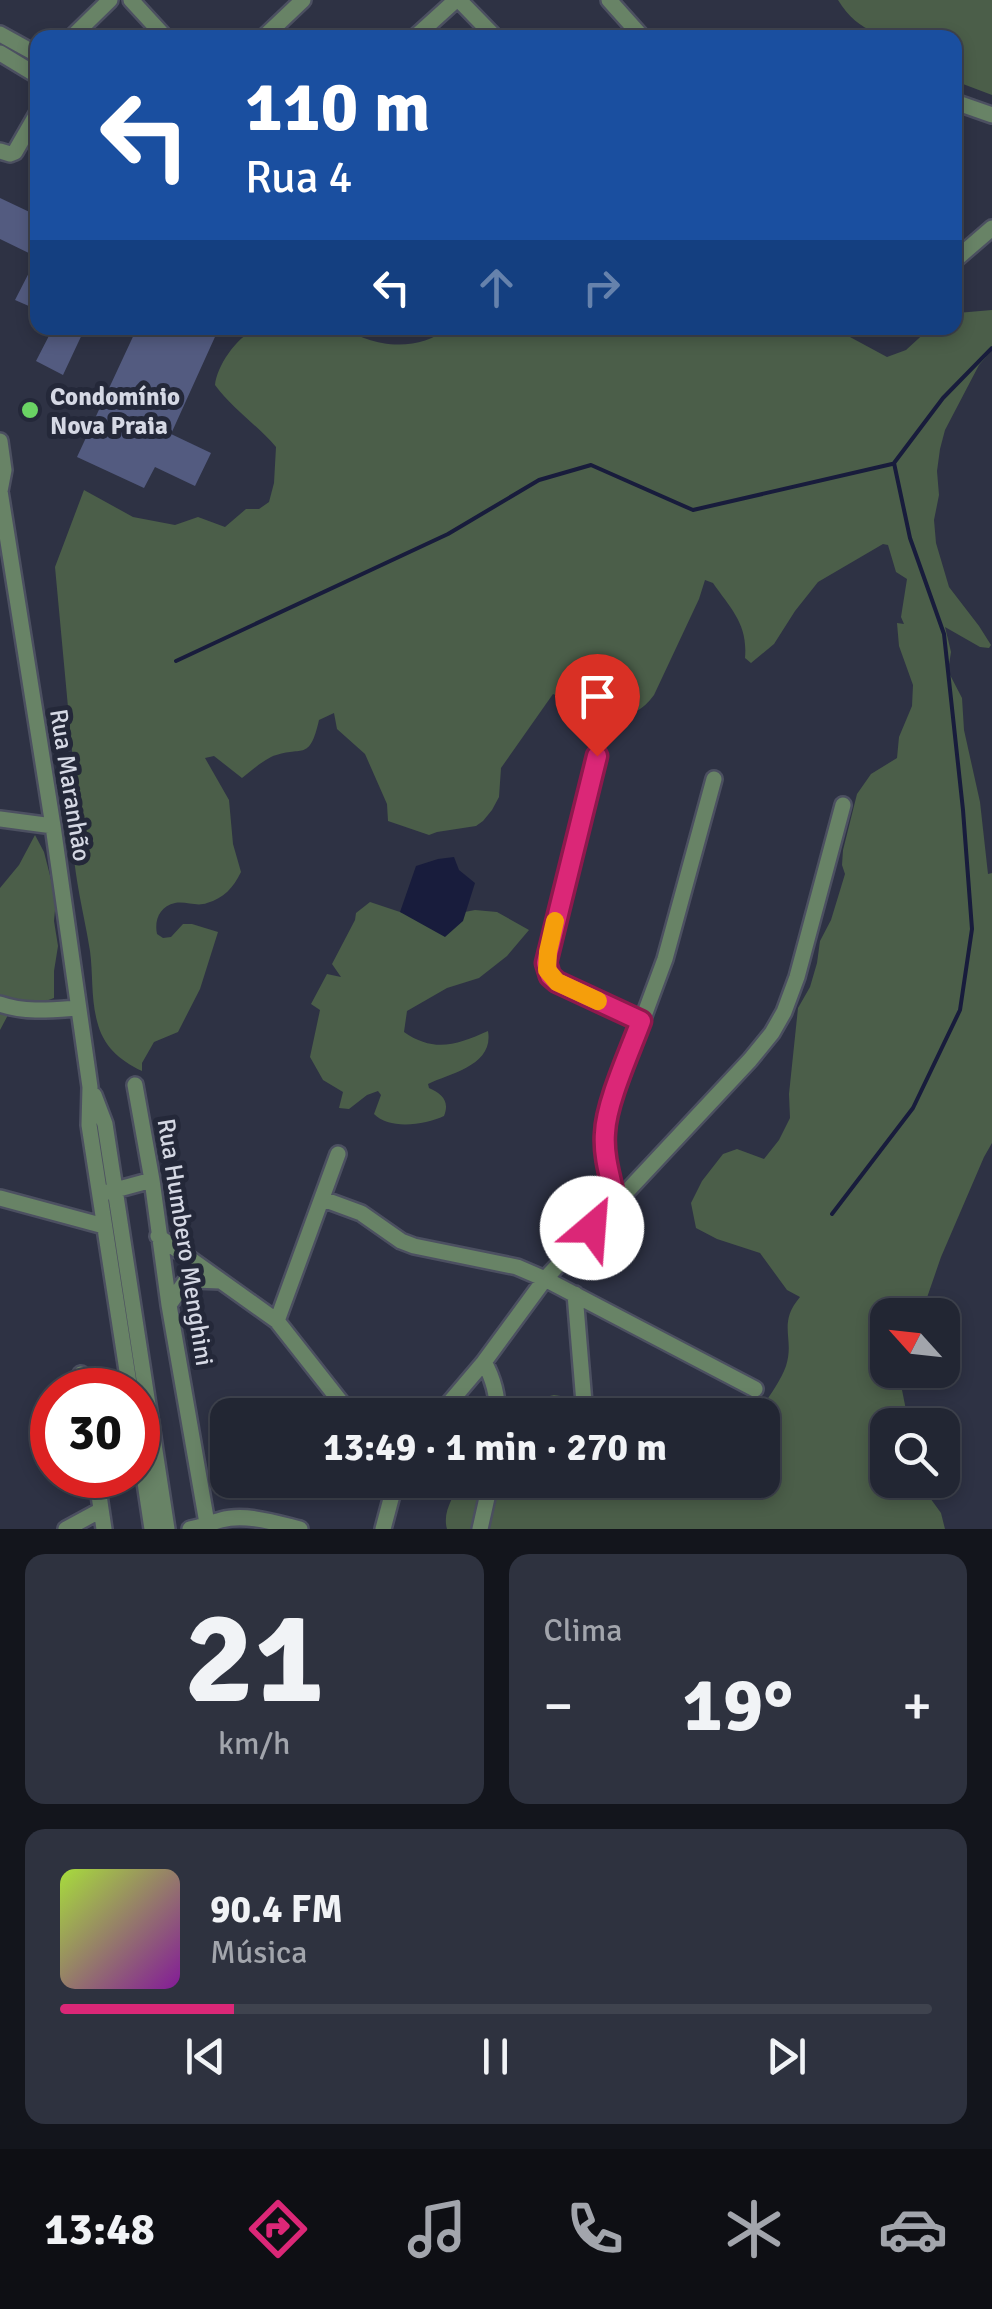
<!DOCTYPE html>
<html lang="pt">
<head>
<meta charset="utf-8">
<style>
	body { margin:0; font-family:Signika,sans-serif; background:#2e323f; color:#f1f3f6; height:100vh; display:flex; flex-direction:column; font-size:38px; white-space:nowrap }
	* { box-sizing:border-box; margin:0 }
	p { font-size:32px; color:#a2a5ac }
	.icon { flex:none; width:55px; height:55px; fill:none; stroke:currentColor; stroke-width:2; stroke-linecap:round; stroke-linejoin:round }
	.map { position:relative; height:1529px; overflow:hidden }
	.details { display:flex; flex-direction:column; gap:25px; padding:25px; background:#13151c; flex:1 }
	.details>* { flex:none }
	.hud { position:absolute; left:30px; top:30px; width:932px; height:305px; border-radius:20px; box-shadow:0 5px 15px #0003,0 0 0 2px #3f434e; background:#1a4fa0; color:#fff; overflow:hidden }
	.needle { width:65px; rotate:297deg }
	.fabs { position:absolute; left:870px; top:1298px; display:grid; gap:20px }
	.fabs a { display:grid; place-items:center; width:90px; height:90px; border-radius:20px; background:#222633; box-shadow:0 5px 15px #0003,0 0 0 2px #3f434e; font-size:50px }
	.speed { position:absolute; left:30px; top:1368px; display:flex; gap:20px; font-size:50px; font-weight:700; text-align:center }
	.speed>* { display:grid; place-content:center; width:130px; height:130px; border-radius:50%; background:#222633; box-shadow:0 5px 15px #0003,0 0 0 2px #3f434e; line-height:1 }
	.speed .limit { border:15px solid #d22; background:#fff; color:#111 }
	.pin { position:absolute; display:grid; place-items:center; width:85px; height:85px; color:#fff; margin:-102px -42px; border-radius:50% 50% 50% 0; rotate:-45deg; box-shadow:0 0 10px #0007 }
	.pin .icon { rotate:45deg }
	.me { position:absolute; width:110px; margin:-55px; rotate:27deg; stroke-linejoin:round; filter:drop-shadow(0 0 8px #0008) }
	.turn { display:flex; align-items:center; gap:35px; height:210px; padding:0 50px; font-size:45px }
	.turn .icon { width:130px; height:130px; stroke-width:2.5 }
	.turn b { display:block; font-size:70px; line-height:85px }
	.lanes { display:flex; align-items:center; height:95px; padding:0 50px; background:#0003; justify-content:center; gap:50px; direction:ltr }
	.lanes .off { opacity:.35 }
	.big { font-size:75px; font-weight:800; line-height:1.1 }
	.details .card { flex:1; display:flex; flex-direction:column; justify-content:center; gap:15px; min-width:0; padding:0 35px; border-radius:20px; background:#2e323f }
	.details .dial { align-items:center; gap:0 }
	.dial b { font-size:130px; line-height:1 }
	.song { display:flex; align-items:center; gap:30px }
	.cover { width:120px; height:120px; border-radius:15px; background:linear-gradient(135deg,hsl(80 70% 55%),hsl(290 70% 35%)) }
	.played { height:10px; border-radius:5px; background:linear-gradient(90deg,#db2777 20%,#3f434e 20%) }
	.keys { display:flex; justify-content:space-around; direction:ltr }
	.heat { display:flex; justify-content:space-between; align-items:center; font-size:55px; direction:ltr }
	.details .tiles { flex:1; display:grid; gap:25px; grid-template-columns:1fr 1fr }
	.card:last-child { grid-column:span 2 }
	.trip { position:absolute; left:210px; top:1398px; width:570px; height:100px; border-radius:20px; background:#222633; box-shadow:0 5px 15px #0003,0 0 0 2px #3f434e; font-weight:800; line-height:100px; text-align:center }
	.tab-bar { display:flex; height:160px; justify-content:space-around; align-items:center; background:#0e0f14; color:#a2a5ac }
	.tab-bar .icon { width:70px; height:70px }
	.tab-bar .current { color:#db2777 }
	.tab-bar b { font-size:45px; color:#f1f3f6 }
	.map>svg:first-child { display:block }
	.green { fill:#4b5e49 }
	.water { fill:#181c3c }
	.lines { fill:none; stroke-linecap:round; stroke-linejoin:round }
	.stream { stroke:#181c3c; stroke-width:4 }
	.building { fill:#535b80 }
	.minor-casing { stroke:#4c5061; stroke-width:20 }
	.minor { stroke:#688366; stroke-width:15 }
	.route-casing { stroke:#8e194d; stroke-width:25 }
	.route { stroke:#db2777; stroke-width:18 }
	.slow { stroke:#f59e0b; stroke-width:18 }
	.poi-dot { fill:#6ad364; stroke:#242839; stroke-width:4 }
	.labels { text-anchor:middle; stroke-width:10; stroke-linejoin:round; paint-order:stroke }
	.poi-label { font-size:25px; font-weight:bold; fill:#d5d8e4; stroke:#242839; text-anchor:start }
	.street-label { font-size:25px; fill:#d5d8e4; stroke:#242839 }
</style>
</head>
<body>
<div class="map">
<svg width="992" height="1529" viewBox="0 0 992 1529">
	<rect width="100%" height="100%" fill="#2e3244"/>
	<path class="green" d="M838,0h154v95l-37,-14v-43c-47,0 -89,8 -117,-38z
		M992,310v40l-13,15 -34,65 -5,19 -3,22 2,24 -5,25 2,23 13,44 30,39 12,19 -2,3 -9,-1 -35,-20 6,25 -3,19 14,27 2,32 16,72 8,72 4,-1v270l-8,14 -43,100 -20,58h-33v55h10l11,55h-21v55h29l24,33 4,16h-498c-5,-17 7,-34 15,-49h300v-65h-5c9,-15 23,-32 29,-49 9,-28 -9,-42 14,-69l-13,-7 -27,-37 -43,-14 -21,-11 -5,-25 11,-22 21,-27 14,-5 27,10 15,-19 11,-22 -1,-24 9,-86 12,-21 7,-24 3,-22 11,-21 14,-46 -3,-9 1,-15 14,-56 14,-20 26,-16 2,-21 13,-31 1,-21 -14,-39 -2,-23 7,1 -3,-7 6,-38 -11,-7 -8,-27 -5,-1 -65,38 -23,29 -21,33 -23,19 -6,-5c3,-34 -14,-49 -32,-75l-8,-3 -6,19 -45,96c-28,39 -65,13 -101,-1l-52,74 -2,29 -7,13 -9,11 -7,5 -39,6 -8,3 -41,-14 -1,-17 -22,-50 -28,-25 -3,-16 -15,7c-10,44 -17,24 -48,37 -10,5 -20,14 -29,21l-28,-22 -9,2 24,42 4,44 8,28c-8,16 -17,26 -34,31 -10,4 -21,-2 -32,0 -15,3 -21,17 -18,31l6,4 8,-1 12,-13h9l26,8 -18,57 -22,43 -24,10 -12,21v8c-23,-11 -39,-25 -45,-50 -6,-22 -4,-48 -7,-70 -6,-41 -26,-109 -13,-147l-22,-237 29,-77 49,27 42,8 23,-8 27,10 21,-18h13l10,-7 5,-19 2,-36c-19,-22 -44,-39 -61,-62 2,-19 21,-47 39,-55 10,-5 71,-4 84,-2 10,1 19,8 29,11 24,9 61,8 79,-11h402l4,4 -2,5 37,20 19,-7 24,-22h25v-14l2,-1z
		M35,835l9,17 12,47 -2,22 4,25 -4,25v27l-46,17 -8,15v-142l19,-23z
		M370,902l54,18 51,-10 22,2 32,18 -22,26 -28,22 -32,10 -40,23 -3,21c30,21 53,13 84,-1 6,34 -36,42 -60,53l1,4c13,6 21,13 15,28 -19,9 -55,14 -70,-2l7,-19 -3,-4 -11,4 -18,14 -10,-1 4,-16 -20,-12 -13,-23 10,-47 -9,-6 16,-30 14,3 -9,-13 23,-44 1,-7z
		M554,1395l20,3 7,12 -1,5h-67c11,-14 24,-16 41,-20z"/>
	<path class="water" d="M454,857l5,13 16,13 -12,38 -18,16 -45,-25 16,-46 22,-7z"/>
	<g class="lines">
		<path class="stream" d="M176,661l272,-127 91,-54 52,-15 102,45 199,-46
			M832,1214l81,-106 47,-98 12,-81 -9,-119 -19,-176 -34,-96 -16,-75 49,-65 49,-50"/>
	</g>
	<path class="building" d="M0,198l38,18v94l-23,-10 22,-43 -37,-18z
		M53,328h32l-22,47 -27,-14z
		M137,328h82l-48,106 40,19 -16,33 -40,-19 -11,21 -67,-31z"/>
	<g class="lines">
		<defs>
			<path id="minor" d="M131,0l35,38
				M459,0l37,38
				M609,0l34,38
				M0,34l38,21
				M71,38l39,-38
				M263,38l40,-38
				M414,38l42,-38
				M0,53l38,23
				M955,102l37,13
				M0,151l10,3 5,-2 23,-40
				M955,260l37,-32
				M0,441l4,29 -4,21 53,335 37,261 -1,38 41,265
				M597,756l-49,196 -1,18 10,12 84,39
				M0,819l53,7
				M0,1004c26,9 51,6 78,4
				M135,1085l17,95 17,125 39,224
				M94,1095l11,29 62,405
				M108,1192l44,-12
				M0,1198l104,28
				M323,1199l38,14 40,28 13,5 103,21 28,12 210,110
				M616,1203l-11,-53 2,-34 58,-157 49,-180
				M158,1236l119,85 74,94
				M575,1294l10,121
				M169,1305l16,-23 10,-2 25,1
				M277,1321l61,-167
				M484,1362c10,18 13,33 14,53
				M81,1374l2,16
				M439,1415l45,-53 61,-83 205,-219 22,-27 12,-21 13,-35 46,-172
				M138,1436l14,93
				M96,1475l8,54
				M66,1529l35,-19
				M190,1529c11,-2 20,-6 31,-9 24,-7 55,3 79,9
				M383,1529l13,-49
				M480,1529l11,-49"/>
		</defs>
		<use href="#minor" class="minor-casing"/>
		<use href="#minor" class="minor"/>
	</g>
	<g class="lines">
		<defs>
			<path id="route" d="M592,1228l24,-25c-5,-23 -13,-47 -11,-70 1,-30 25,-82 36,-112l-84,-39 -7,-6 -4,-13 51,-207"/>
		</defs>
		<use href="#route" class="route-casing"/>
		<use href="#route" class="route"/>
		<path class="slow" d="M555,921l-7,31 -1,18 10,12 41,19"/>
	</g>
	<circle class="poi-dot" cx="30" cy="410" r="10"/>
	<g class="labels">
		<g class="poi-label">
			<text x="50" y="405">Condomínio<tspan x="50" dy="29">Nova Praia</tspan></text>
		</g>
		<g class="street-label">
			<text transform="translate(71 785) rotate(81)" y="9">Rua Maranhão</text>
			<text transform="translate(186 1242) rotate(81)" y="9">Rua Humbero Menghini</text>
		</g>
	</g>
</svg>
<div class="fabs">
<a><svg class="needle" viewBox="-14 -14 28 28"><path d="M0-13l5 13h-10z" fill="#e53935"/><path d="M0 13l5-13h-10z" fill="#a2a5ac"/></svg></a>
<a><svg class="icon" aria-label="search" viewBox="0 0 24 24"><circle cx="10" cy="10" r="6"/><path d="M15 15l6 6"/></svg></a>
</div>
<div class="speed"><div class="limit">30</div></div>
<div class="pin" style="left:597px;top:756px;background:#d93025"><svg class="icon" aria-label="arrive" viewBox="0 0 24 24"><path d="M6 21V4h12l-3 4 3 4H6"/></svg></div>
<svg class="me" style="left:592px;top:1228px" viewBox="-20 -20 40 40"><circle r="19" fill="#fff"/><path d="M0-13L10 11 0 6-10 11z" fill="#db2777"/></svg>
<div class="trip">13:49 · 1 min · 270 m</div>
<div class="hud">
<div class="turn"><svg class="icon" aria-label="left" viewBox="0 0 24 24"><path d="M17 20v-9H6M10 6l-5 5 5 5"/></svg><div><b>110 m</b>Rua 4</div></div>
<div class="lanes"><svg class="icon" aria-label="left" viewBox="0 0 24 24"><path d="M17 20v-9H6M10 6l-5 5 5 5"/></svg><svg class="icon off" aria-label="ahead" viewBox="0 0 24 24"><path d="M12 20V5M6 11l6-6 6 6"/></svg><svg class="icon off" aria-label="right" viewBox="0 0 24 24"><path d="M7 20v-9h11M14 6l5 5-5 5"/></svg></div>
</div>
</div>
<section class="details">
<div class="tiles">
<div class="card dial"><b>21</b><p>km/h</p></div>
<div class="card"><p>Clima</p>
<div class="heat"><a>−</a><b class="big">19°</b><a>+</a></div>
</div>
<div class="card">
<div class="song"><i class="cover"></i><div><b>90.4 FM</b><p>Música</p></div></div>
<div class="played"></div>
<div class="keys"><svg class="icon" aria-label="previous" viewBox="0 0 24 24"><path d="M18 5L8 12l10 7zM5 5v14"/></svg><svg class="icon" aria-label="pause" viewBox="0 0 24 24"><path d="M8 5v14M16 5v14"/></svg><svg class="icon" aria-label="next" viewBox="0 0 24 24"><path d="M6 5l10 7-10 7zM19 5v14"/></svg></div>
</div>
</div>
</section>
<nav class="tab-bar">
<b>13:48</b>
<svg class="icon current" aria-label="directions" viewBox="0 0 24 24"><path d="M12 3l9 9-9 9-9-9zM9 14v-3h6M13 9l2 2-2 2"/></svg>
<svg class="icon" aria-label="music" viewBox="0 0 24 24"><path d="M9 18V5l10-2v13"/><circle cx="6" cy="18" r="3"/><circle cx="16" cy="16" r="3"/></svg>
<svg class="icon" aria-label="phone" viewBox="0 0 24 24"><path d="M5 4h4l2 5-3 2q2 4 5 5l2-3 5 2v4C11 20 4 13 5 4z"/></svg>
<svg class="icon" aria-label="climate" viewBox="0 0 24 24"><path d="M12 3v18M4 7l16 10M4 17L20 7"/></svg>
<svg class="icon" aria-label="car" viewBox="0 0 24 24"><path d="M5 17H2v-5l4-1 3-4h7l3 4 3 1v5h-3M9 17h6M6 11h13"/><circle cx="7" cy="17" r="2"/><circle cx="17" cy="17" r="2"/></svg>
</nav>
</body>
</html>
